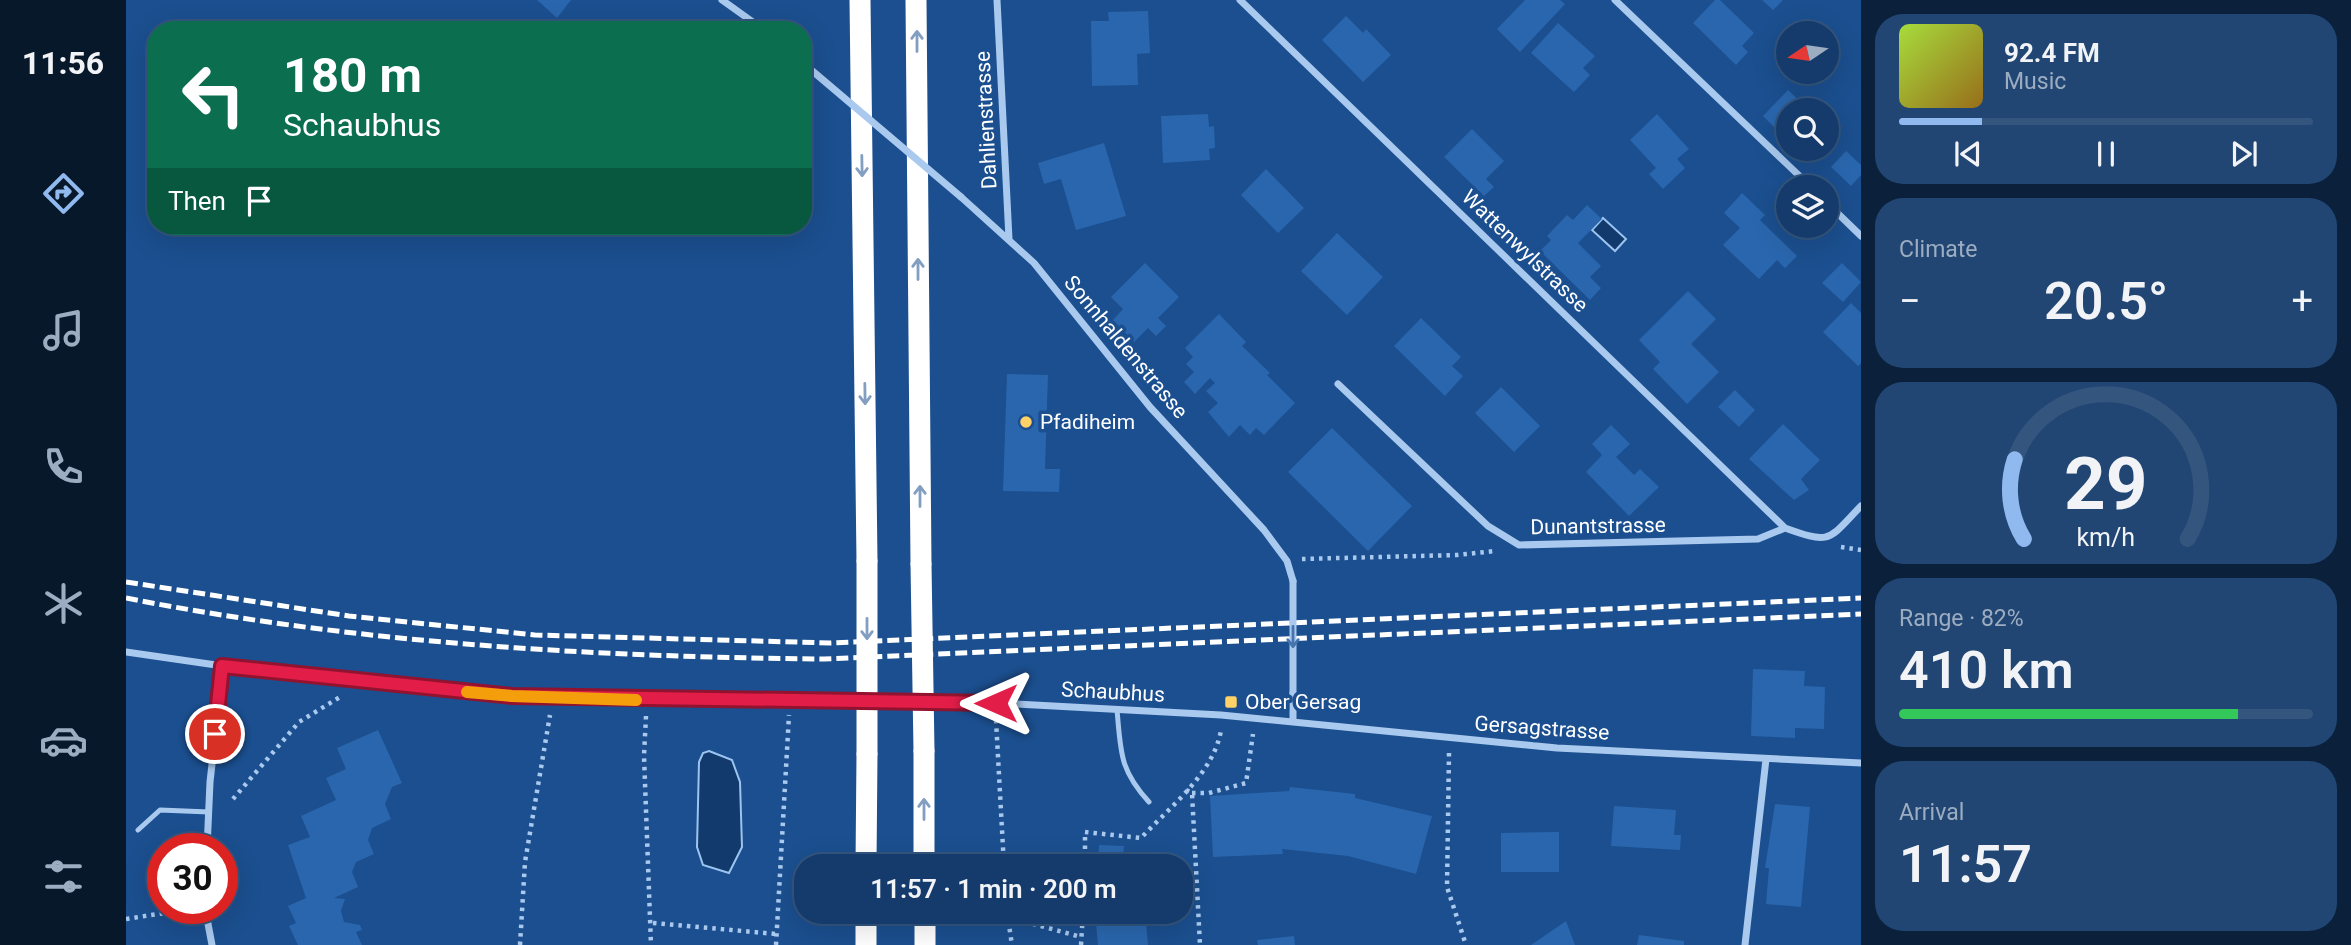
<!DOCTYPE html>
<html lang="en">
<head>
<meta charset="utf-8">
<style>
	body { margin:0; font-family:Roboto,sans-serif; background:#214673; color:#f1f3f6; height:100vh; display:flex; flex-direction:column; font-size:26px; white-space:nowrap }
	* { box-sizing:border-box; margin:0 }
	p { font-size:23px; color:#9dadc1 }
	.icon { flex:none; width:38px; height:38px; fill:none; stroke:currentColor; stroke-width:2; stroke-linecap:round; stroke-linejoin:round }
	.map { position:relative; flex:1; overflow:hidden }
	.side { display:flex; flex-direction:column; gap:14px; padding:14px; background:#0b203b; width:490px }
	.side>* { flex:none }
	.hud { position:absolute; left:21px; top:21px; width:665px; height:214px; border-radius:28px; box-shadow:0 7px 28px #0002,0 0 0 2px #33557e; background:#0b6e4f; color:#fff; overflow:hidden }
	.needle { width:46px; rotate:257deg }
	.controls { position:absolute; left:1650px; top:21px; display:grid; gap:14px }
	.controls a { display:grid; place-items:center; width:63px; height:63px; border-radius:50%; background:#143b6b; box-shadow:0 7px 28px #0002,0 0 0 2px #33557e; font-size:35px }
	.speed { position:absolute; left:21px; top:833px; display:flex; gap:14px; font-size:35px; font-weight:700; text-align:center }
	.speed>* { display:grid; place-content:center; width:91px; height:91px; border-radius:50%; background:#143b6b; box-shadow:0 7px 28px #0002,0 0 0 2px #33557e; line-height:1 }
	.speed .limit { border:10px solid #d22; background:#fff; color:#111 }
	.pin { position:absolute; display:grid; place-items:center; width:60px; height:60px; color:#fff; margin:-30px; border:4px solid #fff; border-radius:50%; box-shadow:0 2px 7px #0007 }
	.me { position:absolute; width:77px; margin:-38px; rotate:270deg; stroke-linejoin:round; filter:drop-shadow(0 0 5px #0008) }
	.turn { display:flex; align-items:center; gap:24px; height:147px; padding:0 21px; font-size:32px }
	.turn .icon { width:91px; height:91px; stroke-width:2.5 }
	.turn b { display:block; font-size:49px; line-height:60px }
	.then { display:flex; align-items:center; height:66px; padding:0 21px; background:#0003; gap:14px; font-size:26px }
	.big { font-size:52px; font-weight:600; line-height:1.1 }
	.side .tile { flex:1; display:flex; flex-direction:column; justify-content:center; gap:10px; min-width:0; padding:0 24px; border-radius:28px; background:#214673 }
	.side .dial { align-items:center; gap:0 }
	.dial svg { height:182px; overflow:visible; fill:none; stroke:#33557e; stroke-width:7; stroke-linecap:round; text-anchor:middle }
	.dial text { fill:#f1f3f6; stroke:none }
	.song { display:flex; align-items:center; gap:21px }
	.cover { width:84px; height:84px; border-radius:10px; background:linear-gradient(135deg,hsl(80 70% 55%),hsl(40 70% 35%)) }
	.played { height:7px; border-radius:4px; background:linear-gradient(90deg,#90b9f0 20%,#33557e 20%) }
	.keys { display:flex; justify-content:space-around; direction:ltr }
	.heat { display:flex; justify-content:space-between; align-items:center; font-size:38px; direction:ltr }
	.charge { height:10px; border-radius:5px; background:linear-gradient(90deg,#34c759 82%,#33557e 0) }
	.trip { position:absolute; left:668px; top:854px; width:399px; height:70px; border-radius:28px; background:#143b6b; box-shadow:0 7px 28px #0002,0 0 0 2px #33557e; font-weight:600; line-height:70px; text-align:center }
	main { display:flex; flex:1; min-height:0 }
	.tab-bar { display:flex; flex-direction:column; width:126px; justify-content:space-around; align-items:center; background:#08182b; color:#9dadc1 }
	.tab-bar .icon { width:49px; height:49px }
	.tab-bar .on { color:#90b9f0 }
	.tab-bar b { font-size:32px; color:#f1f3f6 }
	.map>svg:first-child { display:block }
	.water { fill:#123a6d; stroke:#9cc4f0; stroke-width:2 }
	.building { fill:#2a66ad }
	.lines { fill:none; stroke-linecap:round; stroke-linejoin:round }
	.path { stroke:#a9c9ee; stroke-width:4.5; stroke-dasharray:3.5 5; stroke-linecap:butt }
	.service { stroke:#a9c9ee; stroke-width:5 }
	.minor { stroke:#a9c9ee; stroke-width:7 }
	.motorway { stroke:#fff; stroke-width:21 }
	.rail { stroke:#fff; stroke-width:5; stroke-dasharray:12 5; stroke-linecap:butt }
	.minor-bridge { stroke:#a9c9ee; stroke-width:7 }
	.motorway-bridge { stroke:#fff; stroke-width:21 }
	.oneway { stroke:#829ec1 }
	.oneway2 { stroke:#4674ac }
	.route-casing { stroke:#92132f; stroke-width:18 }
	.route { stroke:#e11d48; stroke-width:12 }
	.slow { stroke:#f59e0b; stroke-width:12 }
	.poi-dot { fill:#ffd166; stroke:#1b4f8f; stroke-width:2.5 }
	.labels { text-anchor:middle; stroke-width:7; stroke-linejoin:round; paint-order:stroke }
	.street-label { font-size:21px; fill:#fff; stroke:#1b4f8f }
	.poi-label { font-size:21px; fill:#fff; stroke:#1b4f8f; text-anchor:start }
</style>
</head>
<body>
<main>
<nav class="tab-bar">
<b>11:56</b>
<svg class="icon on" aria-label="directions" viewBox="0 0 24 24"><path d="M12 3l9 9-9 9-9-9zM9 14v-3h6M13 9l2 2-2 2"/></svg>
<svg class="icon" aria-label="music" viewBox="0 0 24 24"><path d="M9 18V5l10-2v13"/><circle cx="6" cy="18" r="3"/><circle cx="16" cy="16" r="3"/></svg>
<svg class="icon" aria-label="phone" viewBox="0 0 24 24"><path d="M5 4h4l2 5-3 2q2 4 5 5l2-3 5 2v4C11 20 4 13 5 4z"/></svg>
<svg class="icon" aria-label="climate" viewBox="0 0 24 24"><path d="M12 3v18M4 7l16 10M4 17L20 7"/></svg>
<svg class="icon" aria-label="car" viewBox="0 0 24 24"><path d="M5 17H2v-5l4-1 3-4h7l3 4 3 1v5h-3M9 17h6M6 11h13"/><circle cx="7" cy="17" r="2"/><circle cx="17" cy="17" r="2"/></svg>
<svg class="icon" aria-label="filters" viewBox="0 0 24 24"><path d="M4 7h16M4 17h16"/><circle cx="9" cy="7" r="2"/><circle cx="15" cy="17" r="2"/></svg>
</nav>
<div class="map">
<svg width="1735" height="945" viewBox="0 0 1735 945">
	<rect width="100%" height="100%" fill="#1b4f8f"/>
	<path class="water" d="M1477,218l23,21 -11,12 -23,-21z
		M583,751l23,9 8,22 2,65 -13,26 -26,-8 -6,-18 2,-85 4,-9z"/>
	<path class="building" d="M411,0h34l-14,18z
		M1399,0h35l5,4 -45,48 -23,-23z
		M1589,0h5l34,33 -12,13 6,6 -12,13 -43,-42z
		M1636,0h21l-10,10z
		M1022,11l2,42 -13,1 1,31 -46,1 -1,-65h18l-1,-9z
		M1220,16l17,17 3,-4 25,26 -28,27 -41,-42z
		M1432,23l37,33 -12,12 7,7 -16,17 -43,-39z
		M1662,90l21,20h-21v31l-25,-25z
		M1082,114l1,13 5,-1 1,22 -6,1 1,11 -47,3 -2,-47z
		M1531,114l32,35 -12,10 8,9 -22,21 -14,-15 7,-6 -26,-28z
		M1346,129l32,32 -18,18 8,8 -10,9 -40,-39z
		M978,143l22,73 -50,14 -15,-51 -17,5 -6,-21z
		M1720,151l15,14v10l-10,11 -20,-19z
		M1140,169l38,39 -26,25 -37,-38z
		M1616,193l23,22 -5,5 37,36 -12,12 -8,-8 -18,19 -36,-34 17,-17 -16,-15z
		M1461,205l15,14 -24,24 23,23 -11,11 11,11 -11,12 -50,-49 11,-11 -4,-4 20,-21 6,5z
		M1211,233l46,44 -36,38 -46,-44z
		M1019,263l34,34 -21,21 8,8 -10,10 -8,-8 -14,14 -21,-22 10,-11 -12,-12z
		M1716,263l19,19 -18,20 -21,-19z
		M1562,291l28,28 -25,25 28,28 -32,32 -34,-35 7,-7 -21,-22z
		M1725,303l10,10v50l-3,3 -35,-34z
		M1093,314l27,28 -4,4 28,27 -3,2 28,28 -31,32 -8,-7 -6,7 -10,-10 -11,12 -21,-25 10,-9 -12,-12 9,-8 -5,-5 -15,16 -11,-12 10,-10 -8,-8 7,-7 -8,-9z
		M1295,318l40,39 -9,9 11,10 -18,20 -51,-50z
		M881,374l41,1 -3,94h15l-1,23 -56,-1z
		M1375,387l39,39 -26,26 -39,-39z
		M1609,390l20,20 -16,17 -21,-20z
		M1657,424l37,36 -19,19 8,11 -15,10 -45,-41z
		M1485,425l19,19 -14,13 18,18 6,-6 19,18 -30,29 -43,-44 16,-17 -10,-11z
		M1206,428l80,78 -44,45 -80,-79z
		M1627,669l52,2 -1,15 21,1 -1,42 -29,-1v10l-44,-2z
		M252,730l24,53 -10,4 -7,17 6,15 -19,9 -4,12 6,14 -18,8 -4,10 6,15 -24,11 11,1 -4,12 3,11 16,3 2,5 -6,2 6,13h-64l-9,-19 7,-3 -8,-17 18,-8 -18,-53 22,-8 -9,-21 35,-16 -10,-22 20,-9 -9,-21z
		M1164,787l65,7v4l77,18 -16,58 -68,-18 -66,-7 1,5 -70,3 -3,-61 79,-5z
		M1649,804l35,3 -9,100 -35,-3 3,-36h-4z
		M1488,806l62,4 -2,25h7l-1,15 -69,-4z
		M1433,832v40h-58v-39z
		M973,845l25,1 -1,10 25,1 -1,9h-49z
		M969,912h50l3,33h-50z
		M1440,921l9,24h-44z
		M1513,935l45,6v4h-47z
		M1168,936l1,9h-37l-1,-5z"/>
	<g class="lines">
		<path class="path" d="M1715,547l20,3
			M1176,559l155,-4 38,-4
			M520,716l-2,40 7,189
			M870,720l8,146
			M1323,753l-2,134 19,58
			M1060,790l6,3 8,152
			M1066,793h17l37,-10 7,-49
			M107,799l66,-77 41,-25
			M959,866v-34l56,6c29,-31 73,-65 80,-108
			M881,912l5,33
			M882,917l73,20
			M0,919l64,-10
			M527,923l123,11
			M394,945l5,-83 25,-147
			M650,945l13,-230
			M955,945l2,-33"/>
		<path class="service" d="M991,710c4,42 2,59 32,92
			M12,830l22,-20 49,2"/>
		<path class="minor" d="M596,0l42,30
			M871,0l12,239
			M1114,0l545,528
			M1489,0l196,187
			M835,197l73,66 116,144 114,123 23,31 6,20
			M1701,203l34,33
			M1212,384l150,142 31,19 239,-6 27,-11c47,17 43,12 76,-22
			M0,652l97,14 289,31 484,6 225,12 336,33 304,15
			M1167,693v29
			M81,849l3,-67 13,-116
			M79,908l7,37
			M1619,945l21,-186"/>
		<path class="motorway" d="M734,0l7,561
			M790,0l5,564
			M798,751v115
			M740,866l1,-112
			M799,912v33
			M740,945v-33"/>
		<path class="rail" d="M0,582l223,34 186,19 295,8 1031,-45
			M0,598c229,45 465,59 698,61l1037,-45"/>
		<path class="minor-bridge" d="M677,63l158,134
			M1167,581v112"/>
		<path class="motorway-bridge" d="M741,561v193
			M795,564l3,187"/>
	</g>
	<defs><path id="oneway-shaft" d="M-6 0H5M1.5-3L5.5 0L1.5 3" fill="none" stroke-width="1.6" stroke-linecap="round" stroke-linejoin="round" transform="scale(1.75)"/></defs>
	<g class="oneway">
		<use href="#oneway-shaft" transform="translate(791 41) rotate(-90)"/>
		<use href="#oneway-shaft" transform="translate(736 166) rotate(89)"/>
		<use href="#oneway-shaft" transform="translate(792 269) rotate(-90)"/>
		<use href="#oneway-shaft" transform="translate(739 394) rotate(89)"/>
		<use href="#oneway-shaft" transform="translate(794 496) rotate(-90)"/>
		<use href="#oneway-shaft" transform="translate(741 629) rotate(90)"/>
		<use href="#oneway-shaft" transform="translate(798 809) rotate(-90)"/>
	</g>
	<use class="oneway2" href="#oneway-shaft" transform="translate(1167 637) rotate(90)"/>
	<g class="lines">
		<defs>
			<path id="route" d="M89,734l7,-68 290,30 484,7"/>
		</defs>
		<use href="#route" class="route-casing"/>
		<use href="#route" class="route"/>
		<path class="slow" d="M341,692l45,4 124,4"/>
	</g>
	<g class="poi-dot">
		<circle cx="900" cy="422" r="7"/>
		<rect x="1098" y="695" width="14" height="14" rx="3.5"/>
	</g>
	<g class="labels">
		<g class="street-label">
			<text transform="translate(860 120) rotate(-93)" y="7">Dahlienstrasse</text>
			<text transform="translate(1399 251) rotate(44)" y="7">Wattenwylstrasse</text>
			<text transform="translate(1000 347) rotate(50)" y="7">Sonnhaldenstrasse</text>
			<text transform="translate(1472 526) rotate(-1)" y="7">Dunantstrasse</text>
			<text transform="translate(987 692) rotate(3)" y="7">Schaubhus</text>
			<text transform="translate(1416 728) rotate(4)" y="7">Gersagstrasse</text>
		</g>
		<g class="poi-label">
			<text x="914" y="429">Pfadiheim</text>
			<text x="1119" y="709">Ober Gersag</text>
		</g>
	</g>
</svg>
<div class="controls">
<a><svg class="needle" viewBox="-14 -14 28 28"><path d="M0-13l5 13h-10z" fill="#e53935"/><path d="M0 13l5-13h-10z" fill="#9dadc1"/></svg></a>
<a><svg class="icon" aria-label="search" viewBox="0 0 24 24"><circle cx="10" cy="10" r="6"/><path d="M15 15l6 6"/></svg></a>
<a><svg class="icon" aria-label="layers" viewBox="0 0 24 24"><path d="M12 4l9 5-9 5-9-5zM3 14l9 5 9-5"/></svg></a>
</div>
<div class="speed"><div class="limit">30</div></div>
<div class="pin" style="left:89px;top:734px;background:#d93025"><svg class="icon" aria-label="arrive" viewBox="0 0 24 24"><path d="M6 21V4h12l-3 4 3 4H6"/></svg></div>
<svg class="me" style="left:870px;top:703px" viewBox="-20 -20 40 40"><path d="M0-17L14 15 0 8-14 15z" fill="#e11d48" stroke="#fff" stroke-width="4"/></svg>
<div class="trip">11:57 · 1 min · 200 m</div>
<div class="hud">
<div class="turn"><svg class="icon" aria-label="left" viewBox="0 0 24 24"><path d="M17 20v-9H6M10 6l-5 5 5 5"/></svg><div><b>180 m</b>Schaubhus</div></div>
<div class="then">Then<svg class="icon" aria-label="arrive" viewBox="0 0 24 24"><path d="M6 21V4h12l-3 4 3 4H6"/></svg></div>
</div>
</div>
<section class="side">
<div class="tile">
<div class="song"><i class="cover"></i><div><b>92.4 FM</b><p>Music</p></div></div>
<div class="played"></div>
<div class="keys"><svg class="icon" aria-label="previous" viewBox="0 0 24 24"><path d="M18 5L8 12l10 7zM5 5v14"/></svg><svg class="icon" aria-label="pause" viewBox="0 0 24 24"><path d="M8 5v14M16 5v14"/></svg><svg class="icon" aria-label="next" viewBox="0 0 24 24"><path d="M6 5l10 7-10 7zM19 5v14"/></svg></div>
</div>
<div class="tile"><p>Climate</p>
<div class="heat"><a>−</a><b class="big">20.5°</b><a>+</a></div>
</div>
<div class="tile dial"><svg viewBox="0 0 100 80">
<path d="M14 69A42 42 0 1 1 86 69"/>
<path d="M14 69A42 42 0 0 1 10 34" stroke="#90b9f0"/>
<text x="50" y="56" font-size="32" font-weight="700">29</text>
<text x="50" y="72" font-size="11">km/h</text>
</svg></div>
<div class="tile"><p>Range · 82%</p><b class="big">410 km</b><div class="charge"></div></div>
<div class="tile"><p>Arrival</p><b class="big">11:57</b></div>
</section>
</main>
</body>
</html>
